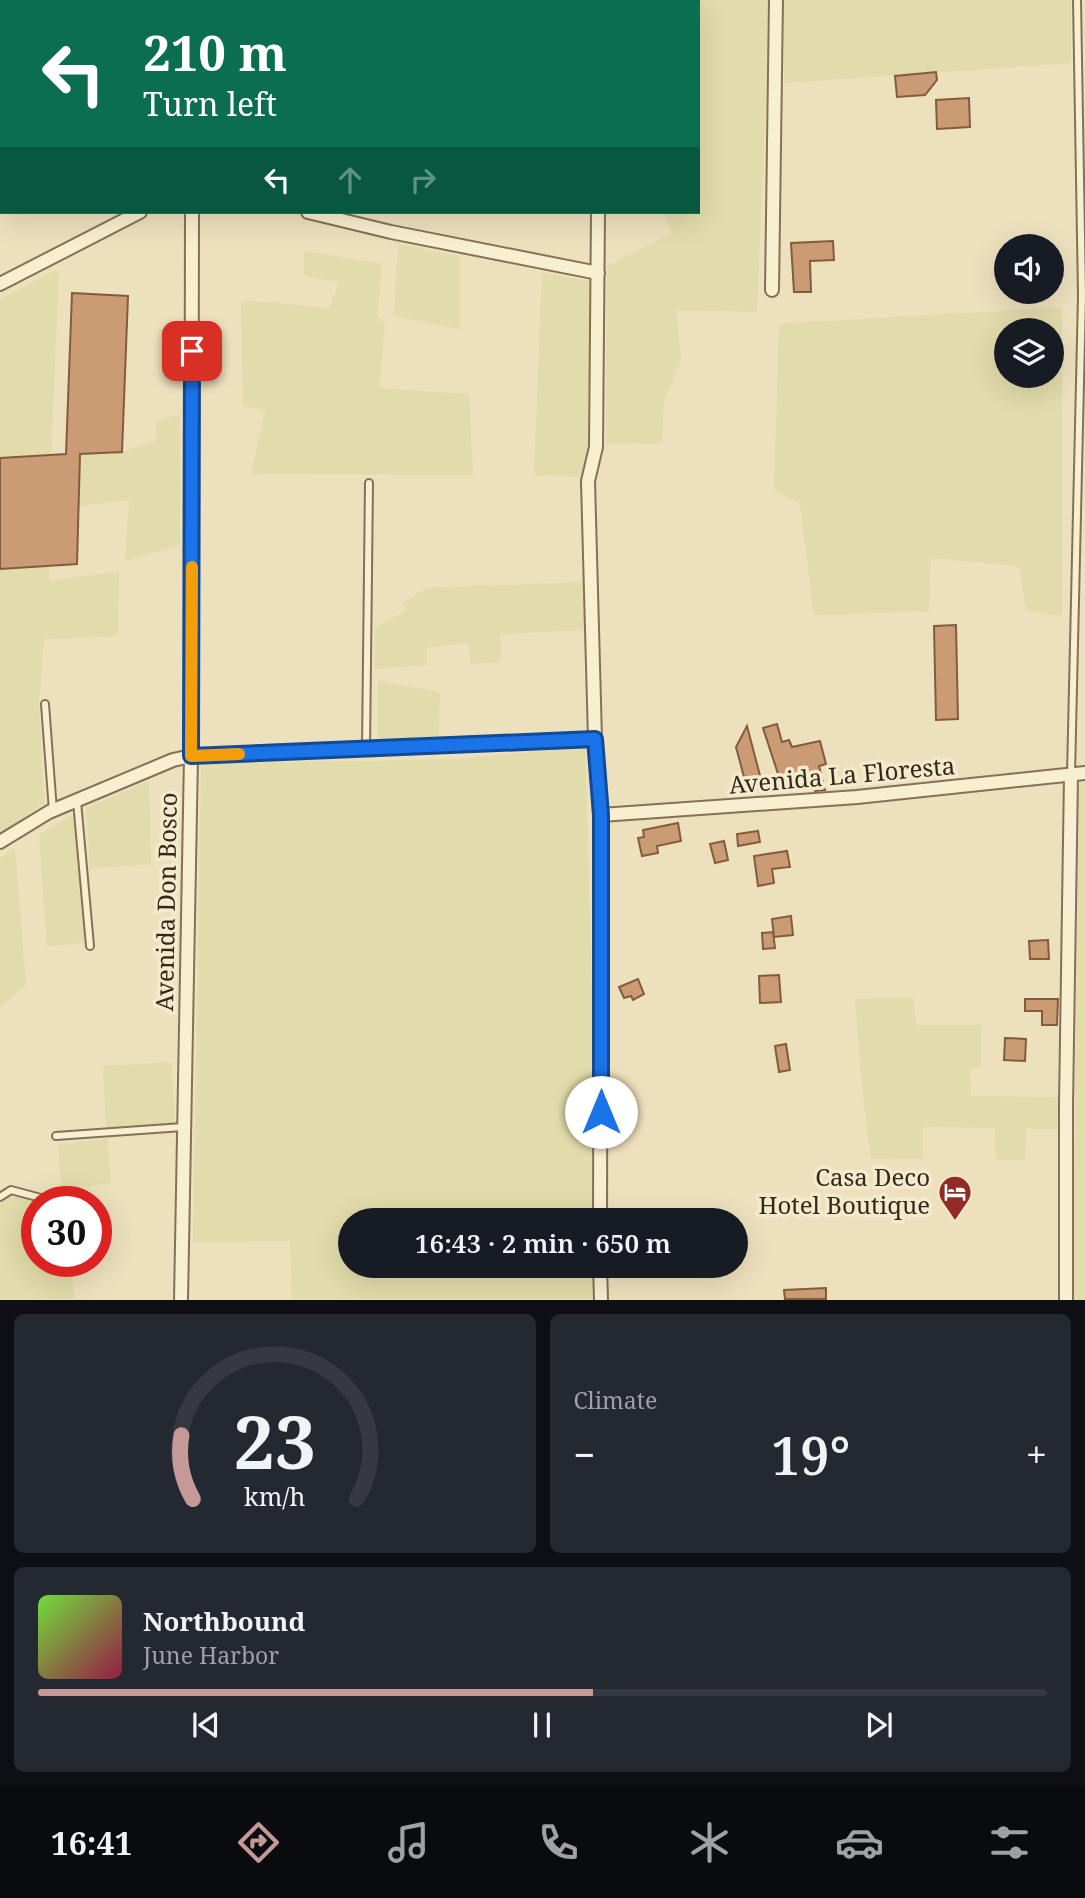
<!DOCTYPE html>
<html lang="en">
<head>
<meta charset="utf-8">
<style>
	body { margin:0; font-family:"Noto Serif",serif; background:#242831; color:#f1f3f6; height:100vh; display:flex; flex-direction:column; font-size:26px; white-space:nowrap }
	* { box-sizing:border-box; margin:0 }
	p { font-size:23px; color:#9ea1a6 }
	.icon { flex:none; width:38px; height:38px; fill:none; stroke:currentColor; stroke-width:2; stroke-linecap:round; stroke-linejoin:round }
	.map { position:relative; height:1300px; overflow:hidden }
	.side { display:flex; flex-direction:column; gap:14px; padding:14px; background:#0d0f14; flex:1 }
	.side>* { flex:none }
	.guide { position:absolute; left:0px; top:0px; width:700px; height:214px; box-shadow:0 7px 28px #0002; background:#0b6e4f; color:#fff; overflow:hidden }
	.fabs { position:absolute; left:994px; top:234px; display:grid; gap:14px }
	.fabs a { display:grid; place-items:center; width:70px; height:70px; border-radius:50%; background:#171b24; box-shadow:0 7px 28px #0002; font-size:35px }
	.speed { position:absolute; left:21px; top:1186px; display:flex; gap:14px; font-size:35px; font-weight:700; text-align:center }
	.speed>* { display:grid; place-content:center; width:91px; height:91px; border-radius:50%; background:#171b24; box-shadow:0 7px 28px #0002; line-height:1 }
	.speed .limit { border:10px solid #d22; background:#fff; color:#111 }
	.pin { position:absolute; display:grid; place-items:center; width:60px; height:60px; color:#fff; margin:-30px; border-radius:14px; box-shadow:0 4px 10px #0006 }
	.me { position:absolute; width:77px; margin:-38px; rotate:0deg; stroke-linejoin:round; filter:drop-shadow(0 0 5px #0008) }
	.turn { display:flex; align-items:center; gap:24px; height:147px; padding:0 28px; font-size:32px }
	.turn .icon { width:91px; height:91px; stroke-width:2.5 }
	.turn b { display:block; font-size:49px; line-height:60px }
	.lanes { display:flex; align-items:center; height:66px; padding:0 28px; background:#0003; justify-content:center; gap:35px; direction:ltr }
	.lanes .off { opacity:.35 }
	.big { font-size:52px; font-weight:600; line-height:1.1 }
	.side .card { flex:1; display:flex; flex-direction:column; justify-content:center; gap:10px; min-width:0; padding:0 24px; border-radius:10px; background:#242831 }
	.side .dial { align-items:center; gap:0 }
	.dial svg { height:182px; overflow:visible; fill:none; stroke:#363941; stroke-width:7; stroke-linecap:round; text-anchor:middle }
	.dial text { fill:#f1f3f6; stroke:none }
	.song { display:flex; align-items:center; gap:21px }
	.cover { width:84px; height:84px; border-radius:10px; background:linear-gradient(135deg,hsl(100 70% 55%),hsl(340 70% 35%)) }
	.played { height:7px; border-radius:4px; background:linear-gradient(90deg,#c69999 55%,#363941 55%) }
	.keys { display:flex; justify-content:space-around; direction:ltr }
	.heat { display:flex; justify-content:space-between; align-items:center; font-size:38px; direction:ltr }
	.side .tiles { flex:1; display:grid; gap:14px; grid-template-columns:1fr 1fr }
	.card:last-child { grid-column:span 2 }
	.trip { position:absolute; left:338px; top:1208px; width:410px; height:70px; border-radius:35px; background:#171b24; box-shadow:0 7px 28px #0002; font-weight:600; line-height:70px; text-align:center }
	.menu { display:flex; height:112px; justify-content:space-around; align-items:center; background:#090b0e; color:#9ea1a6 }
	.menu .icon { width:49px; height:49px }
	.menu .selected { color:#c69999 }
	.menu b { font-size:32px; color:#f1f3f6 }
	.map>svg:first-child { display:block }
	.farmland { fill:#e2dbab; fill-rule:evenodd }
	.building { fill:#cb9b73; stroke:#835b3d; stroke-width:2 }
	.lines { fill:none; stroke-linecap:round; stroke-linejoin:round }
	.lane-casing { stroke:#847157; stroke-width:10 }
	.street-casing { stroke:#847157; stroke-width:16 }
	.lane { stroke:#f8eed0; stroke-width:6 }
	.street { stroke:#f8eed0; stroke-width:12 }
	.route-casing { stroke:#114b97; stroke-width:18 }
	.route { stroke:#1a73e8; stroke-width:12 }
	.slow { stroke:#f59e0b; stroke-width:12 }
	.labels { text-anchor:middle; stroke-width:7; stroke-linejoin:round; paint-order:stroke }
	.street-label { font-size:24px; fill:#33281b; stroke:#f4eacc }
	.poi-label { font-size:24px; fill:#33281b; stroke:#f4eacc; text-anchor:end }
</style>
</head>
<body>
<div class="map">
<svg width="1085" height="1300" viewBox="0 0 1085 1300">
	<rect width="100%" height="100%" fill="#ede0bd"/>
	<path class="farmland" d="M609,0h161l-13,312 -81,-2 5,50 -17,42 -2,41 -56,1 1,-178 65,-33 -9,-21h35v-210z
		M784,0h287v63l-287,20z
		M398,244l62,12v73l-66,-13z
		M304,251l77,13 -3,52 7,8 -6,64 90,6 4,81 -222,-1 14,-64 -22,-4 -2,-105 30,1 58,7 10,-27 -35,-6z
		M59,269l-8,186 -51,3v-159z
		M542,273l48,8 -2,168 -7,28 -47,-2z
		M1062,307v308l-36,-4 -7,-45 -88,-8 -2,53 -115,4 -14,-111 -26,-14 5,-166zM1006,331h46v45h-46z
		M180,414v131l-55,16 4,-61 -50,6 1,-52 42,-2 34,-12 1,-19z
		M49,566v15l70,-10 -1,65 -74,3 -5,63 5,101 -44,31v-265z
		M584,582l2,48 -86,4 1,28 -31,2 -1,-21 -42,4v18l-52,4v-41l31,-17 -3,-8 23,-15z
		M378,681l62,11 -1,51h-61z
		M585,747l7,247 1,226h-243v45h244v34h-302l-2,-58 -97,1 8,-478 256,-5z
		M149,781l2,83 -61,5 -4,-61z
		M1078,782h7v518l-12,-1z
		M71,815l4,7 10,120 -38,5 -8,-112z
		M15,847l11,138 -26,22v-149z
		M914,998l2,27h65v43h-11l1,28 87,1 -1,32h-31l-1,31h-29l-1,-32 -72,-1v31l-52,1 -8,-63 -8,-97z
		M171,1062l4,62 -69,4 -3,-62z
		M107,1139l4,44 -49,8 -4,-47z
		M13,1195l24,8v59h33l5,37h-75v-96z"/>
	<path class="building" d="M936,72l1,8 -12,15 -28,2 -2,-21z
		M969,98l1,29 -33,2 -1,-29z
		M833,241l1,19 -24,1 1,31h-17l-3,-49z
		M72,293l56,3 -6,156 -42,2 -3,110 -77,5v-111l66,-4z
		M956,625l2,94 -22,1 -2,-94z
		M777,724l5,18 7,-2 3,7 28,-6 6,23 -7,2 6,24 -10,1 -3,-11 -29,9 -20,-61z
		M747,726l16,61 -15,5 -12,-45z
		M678,823l3,18 -24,5 1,7 -16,3 -4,-18 6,-1 -1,-7z
		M758,831l2,11 -22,4 -1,-12z
		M724,841l4,19 -13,3 -5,-19z
		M787,851l3,16 -18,2 2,14 -16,3 -4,-30z
		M791,916l2,19 -19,2 -2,-18z
		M773,932l2,16 -12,1 -1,-16z
		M1048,940l1,19h-19l-1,-18z
		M779,975l2,27 -21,1 -1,-27z
		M638,979l6,15 -11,6 -2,-4 -7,2 -5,-11z
		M1025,999h33l-1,26h-15v-14h-17z
		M1005,1038l21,1 -1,22 -21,-1z
		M786,1044l4,26 -11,2 -4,-26z
		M826,1288v11h-41l-1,-9z"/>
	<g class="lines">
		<defs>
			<path id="lane" d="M434,2l4,-2
				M45,704l8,107
				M366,749l3,-266
				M1071,775l11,-480 -5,-295
				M77,801l13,145
				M56,1136l127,-9
				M0,1197l11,-7 41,11"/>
			<path id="street" d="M192,2v-2
				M598,2v-2
				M308,212l83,20 207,41
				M598,212l-2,235 -8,34 7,258 6,76 -1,405
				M0,284l140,-72
				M772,290l4,-290
				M601,815l256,-18 228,-24
				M0,842l49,-30 124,-52 18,-4 404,-17
				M600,1265l1,35
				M181,1300l10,-544 1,-544
				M1066,1300v-195l5,-330"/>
		</defs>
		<use href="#lane" class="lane-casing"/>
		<use href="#street" class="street-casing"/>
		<use href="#lane" class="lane"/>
		<use href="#street" class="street"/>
	</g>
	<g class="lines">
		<defs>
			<path id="route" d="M192,351l-1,405 404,-17 6,76v297"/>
		</defs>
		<use href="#route" class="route-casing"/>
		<use href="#route" class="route"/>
		<path class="slow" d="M192,567l-1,189 48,-2"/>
	</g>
	<defs>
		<symbol id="hotel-pin" viewBox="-11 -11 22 30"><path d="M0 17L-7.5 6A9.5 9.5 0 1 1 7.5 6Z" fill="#922b28" stroke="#f4eacc"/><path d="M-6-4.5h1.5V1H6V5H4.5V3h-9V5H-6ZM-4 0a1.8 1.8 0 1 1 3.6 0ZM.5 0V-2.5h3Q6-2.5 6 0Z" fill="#fff"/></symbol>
	</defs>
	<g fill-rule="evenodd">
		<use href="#hotel-pin" x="936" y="1173" width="38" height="52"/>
	</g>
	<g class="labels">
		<g class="street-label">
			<text transform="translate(842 776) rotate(-5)" y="8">Avenida La Floresta</text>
			<text transform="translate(167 902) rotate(-89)" y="8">Avenida Don Bosco</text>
		</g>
		<g class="poi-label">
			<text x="930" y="1186">Casa Deco<tspan x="930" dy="28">Hotel Boutique</tspan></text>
		</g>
	</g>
</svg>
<div class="fabs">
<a><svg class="icon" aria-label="sound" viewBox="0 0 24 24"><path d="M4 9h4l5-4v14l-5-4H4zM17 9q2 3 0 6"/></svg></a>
<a><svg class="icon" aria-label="layers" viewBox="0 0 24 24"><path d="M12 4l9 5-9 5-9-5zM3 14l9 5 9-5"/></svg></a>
</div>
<div class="speed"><div class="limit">30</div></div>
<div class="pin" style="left:192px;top:351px;background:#d93025"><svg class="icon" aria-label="arrive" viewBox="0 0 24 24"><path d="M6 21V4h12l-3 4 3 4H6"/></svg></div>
<svg class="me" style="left:601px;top:1112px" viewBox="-20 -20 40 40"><circle r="19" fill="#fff"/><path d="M0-13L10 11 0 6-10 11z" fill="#1a73e8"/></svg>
<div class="trip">16:43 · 2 min · 650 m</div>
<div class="guide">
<div class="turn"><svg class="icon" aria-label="left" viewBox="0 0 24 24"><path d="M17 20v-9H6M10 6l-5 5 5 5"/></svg><div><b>210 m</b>Turn left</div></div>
<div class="lanes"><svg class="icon" aria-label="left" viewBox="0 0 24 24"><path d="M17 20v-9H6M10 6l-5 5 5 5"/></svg><svg class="icon off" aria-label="ahead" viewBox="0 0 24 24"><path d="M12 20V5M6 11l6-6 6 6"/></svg><svg class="icon off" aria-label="right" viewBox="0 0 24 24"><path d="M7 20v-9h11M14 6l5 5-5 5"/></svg></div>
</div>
</div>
<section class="side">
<div class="tiles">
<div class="card dial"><svg viewBox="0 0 100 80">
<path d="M14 69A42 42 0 1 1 86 69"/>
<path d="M14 69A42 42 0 0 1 9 41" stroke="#c69999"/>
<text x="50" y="56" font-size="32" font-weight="700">23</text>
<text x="50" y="72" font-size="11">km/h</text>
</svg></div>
<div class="card"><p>Climate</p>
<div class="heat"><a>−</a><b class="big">19°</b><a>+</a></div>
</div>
<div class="card">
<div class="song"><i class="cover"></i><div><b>Northbound</b><p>June Harbor</p></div></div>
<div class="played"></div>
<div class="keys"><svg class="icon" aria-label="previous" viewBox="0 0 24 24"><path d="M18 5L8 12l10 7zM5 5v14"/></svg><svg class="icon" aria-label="pause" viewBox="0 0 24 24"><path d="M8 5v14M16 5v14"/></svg><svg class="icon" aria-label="next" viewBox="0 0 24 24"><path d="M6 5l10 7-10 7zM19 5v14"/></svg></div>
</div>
</div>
</section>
<nav class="menu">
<b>16:41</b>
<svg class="icon selected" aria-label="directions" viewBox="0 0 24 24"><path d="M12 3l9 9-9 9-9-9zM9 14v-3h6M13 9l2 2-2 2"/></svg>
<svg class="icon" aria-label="music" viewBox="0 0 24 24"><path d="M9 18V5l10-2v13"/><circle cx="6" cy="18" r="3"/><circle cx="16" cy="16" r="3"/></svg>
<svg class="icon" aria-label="phone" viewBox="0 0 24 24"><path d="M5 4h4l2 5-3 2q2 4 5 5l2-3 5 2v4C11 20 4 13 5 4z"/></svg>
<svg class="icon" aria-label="climate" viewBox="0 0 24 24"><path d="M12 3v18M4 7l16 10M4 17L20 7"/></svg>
<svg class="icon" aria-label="car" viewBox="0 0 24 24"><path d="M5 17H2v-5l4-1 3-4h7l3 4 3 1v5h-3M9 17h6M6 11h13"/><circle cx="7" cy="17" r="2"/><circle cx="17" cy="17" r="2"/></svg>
<svg class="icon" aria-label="filters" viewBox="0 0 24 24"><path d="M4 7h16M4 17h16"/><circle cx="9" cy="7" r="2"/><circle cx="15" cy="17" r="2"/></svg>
</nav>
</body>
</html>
